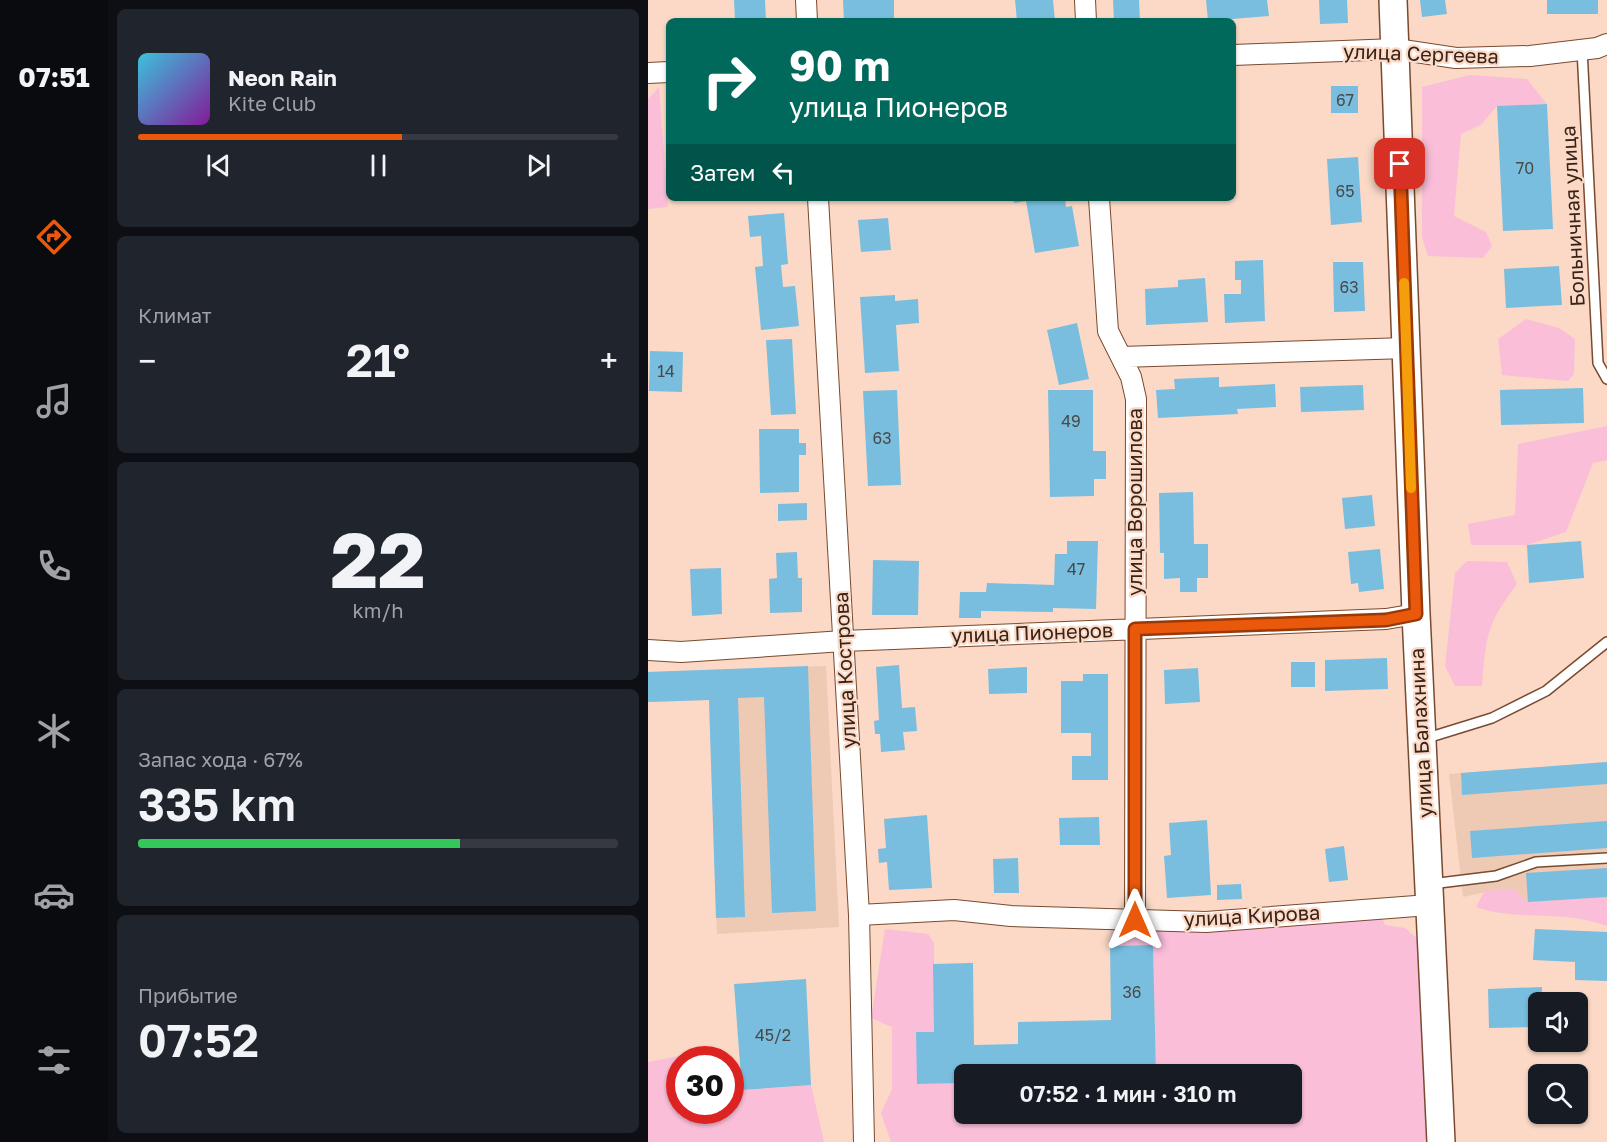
<!DOCTYPE html>
<html lang="ru">
<head>
<meta charset="utf-8">
<style>
	body { margin:0; font-family:"Golos Text",sans-serif; background:#20242c; color:#f1f3f6; height:100vh; display:flex; flex-direction:column; font-size:22px; white-space:nowrap }
	* { box-sizing:border-box; margin:0 }
	p { font-size:20px; color:#9ea1a6 }
	.icon { flex:none; width:33px; height:33px; fill:none; stroke:currentColor; stroke-width:2; stroke-linecap:round; stroke-linejoin:round }
	.map { position:relative; flex:1; overflow:hidden }
	.details { display:flex; flex-direction:column; gap:9px; padding:9px; background:#0d0f14; width:540px }
	.details>* { flex:none }
	.banner { position:absolute; left:18px; top:18px; width:570px; height:183px; border-radius:9px; box-shadow:0 2px 4px #0004; background:#00695c; color:#fff; overflow:hidden }
	.buttons { position:absolute; left:880px; top:992px; display:grid; gap:12px }
	.buttons a { display:grid; place-items:center; width:60px; height:60px; border-radius:9px; background:#171b24; box-shadow:0 2px 4px #0004; font-size:30px }
	.speed { position:absolute; left:18px; top:1046px; display:flex; gap:12px; font-size:30px; font-weight:700; text-align:center }
	.speed>* { display:grid; place-content:center; width:78px; height:78px; border-radius:50%; background:#171b24; box-shadow:0 2px 4px #0004; line-height:1 }
	.speed .limit { border:9px solid #d22; background:#fff; color:#111 }
	.pin { position:absolute; display:grid; place-items:center; width:51px; height:51px; color:#fff; margin:-26px; border-radius:12px; box-shadow:0 3px 9px #0006 }
	.me { position:absolute; width:66px; margin:-33px; rotate:0deg; stroke-linejoin:round; filter:drop-shadow(0 0 4px #0008) }
	.turn { display:flex; align-items:center; gap:21px; height:126px; padding:0 24px; font-size:27px }
	.turn .icon { width:78px; height:78px; stroke-width:2.5 }
	.turn b { display:block; font-size:42px; line-height:51px }
	.then { display:flex; align-items:center; height:57px; padding:0 24px; background:#0003; gap:12px; font-size:22px }
	.big { font-size:45px; font-weight:600; line-height:1.1 }
	.details .widget { flex:1; display:flex; flex-direction:column; justify-content:center; gap:9px; min-width:0; padding:0 21px; border-radius:9px; background:#20242c }
	.details .dial { align-items:center; gap:0 }
	.dial b { font-size:78px; line-height:1 }
	.song { display:flex; align-items:center; gap:18px }
	.cover { width:72px; height:72px; border-radius:9px; background:linear-gradient(135deg,hsl(190 70% 55%),hsl(290 70% 35%)) }
	.played { height:6px; border-radius:3px; background:linear-gradient(90deg,#ea580c 55%,#363941 55%) }
	.keys { display:flex; justify-content:space-around; direction:ltr }
	.heat { display:flex; justify-content:space-between; align-items:center; font-size:33px; direction:ltr }
	.charge { height:9px; border-radius:4px; background:linear-gradient(90deg,#34c759 67%,#363941 0) }
	.trip { position:absolute; left:306px; top:1064px; width:348px; height:60px; border-radius:9px; background:#171b24; box-shadow:0 2px 4px #0004; font-weight:600; line-height:60px; text-align:center }
	main { display:flex; flex:1; min-height:0 }
	.dock { display:flex; flex-direction:column; width:108px; justify-content:space-around; align-items:center; background:#090b0e; color:#9ea1a6 }
	.dock .icon { width:42px; height:42px }
	.dock .selected { color:#ea580c }
	.dock b { font-size:27px; color:#f1f3f6 }
	.map>svg:first-child { display:block }
	.built { fill:#eec9b4 }
	.green { fill:#fabed9 }
	.building { fill:#79bedf }
	.lines { fill:none; stroke-linecap:round; stroke-linejoin:round }
	.lane-casing { stroke:#794a2f; stroke-width:12 }
	.street-casing { stroke:#794a2f; stroke-width:22 }
	.secondary-casing { stroke:#794a2f; stroke-width:30 }
	.lane { stroke:#fff; stroke-width:9 }
	.street { stroke:#fff; stroke-width:20 }
	.secondary { stroke:#fff; stroke-width:27 }
	.route-casing { stroke:#983908; stroke-width:15 }
	.route { stroke:#ea580c; stroke-width:10 }
	.slow { stroke:#f59e0b; stroke-width:10 }
	.labels { text-anchor:middle; stroke-width:4.5; stroke-linejoin:round; paint-order:stroke }
	.number-label { font-size:16px; fill:#484a49 }
	.street-label { font-size:20px; fill:#382317; stroke:#fbd9c6 }
</style>
</head>
<body>
<main>
<nav class="dock">
<b>07:51</b>
<svg class="icon selected" aria-label="directions" viewBox="0 0 24 24"><path d="M12 3l9 9-9 9-9-9zM9 14v-3h6M13 9l2 2-2 2"/></svg>
<svg class="icon" aria-label="music" viewBox="0 0 24 24"><path d="M9 18V5l10-2v13"/><circle cx="6" cy="18" r="3"/><circle cx="16" cy="16" r="3"/></svg>
<svg class="icon" aria-label="phone" viewBox="0 0 24 24"><path d="M5 4h4l2 5-3 2q2 4 5 5l2-3 5 2v4C11 20 4 13 5 4z"/></svg>
<svg class="icon" aria-label="climate" viewBox="0 0 24 24"><path d="M12 3v18M4 7l16 10M4 17L20 7"/></svg>
<svg class="icon" aria-label="car" viewBox="0 0 24 24"><path d="M5 17H2v-5l4-1 3-4h7l3 4 3 1v5h-3M9 17h6M6 11h13"/><circle cx="7" cy="17" r="2"/><circle cx="17" cy="17" r="2"/></svg>
<svg class="icon" aria-label="filters" viewBox="0 0 24 24"><path d="M4 7h16M4 17h16"/><circle cx="9" cy="7" r="2"/><circle cx="15" cy="17" r="2"/></svg>
</nav>
<section class="details">
<div class="widget">
<div class="song"><i class="cover"></i><div><b>Neon Rain</b><p>Kite Club</p></div></div>
<div class="played"></div>
<div class="keys"><svg class="icon" aria-label="previous" viewBox="0 0 24 24"><path d="M18 5L8 12l10 7zM5 5v14"/></svg><svg class="icon" aria-label="pause" viewBox="0 0 24 24"><path d="M8 5v14M16 5v14"/></svg><svg class="icon" aria-label="next" viewBox="0 0 24 24"><path d="M6 5l10 7-10 7zM19 5v14"/></svg></div>
</div>
<div class="widget"><p>Климат</p>
<div class="heat"><a>−</a><b class="big">21°</b><a>+</a></div>
</div>
<div class="widget dial"><b>22</b><p>km/h</p></div>
<div class="widget"><p>Запас хода · 67%</p><b class="big">335 km</b><div class="charge"></div></div>
<div class="widget"><p>Прибытие</p><b class="big">07:52</b></div>
</section>
<div class="map">
<svg width="959" height="1142" viewBox="0 0 959 1142">
	<rect width="100%" height="100%" fill="#fbd9c6"/>
	<path class="built" d="M178,666l13,261 -122,7 -8,-234 -61,2v-30z
		M959,762v140l-5,-5 -74,5 -33,-12 -32,7 -14,-123z"/>
	<path class="green" d="M822,75l57,4 20,25 -50,2 -16,19 -20,9 -7,82 32,16 6,14 -9,12 -55,-2 -6,-19v-150z
		M11,87l9,120 -20,2v-110z
		M878,319l33,9 16,11 -1,35 -6,7 -66,-6 -4,-36z
		M959,426v34l-14,3 -27,69 -39,13h-56l-3,-21 47,-9 3,-71z
		M819,561l40,1 10,22c-31,41 -31,53 -35,102h-27l-10,-20 10,-93z
		M847,890h20l13,12 75,-5 4,5v24c-46,-17 -88,-4 -131,-19l8,-15z
		M734,917l3,8 20,3 13,11 8,201 -3,2h-532l-10,-29 11,-24v-62l-21,-9 14,-89 43,5 6,9v89h-17l1,52 46,-1v30h328v-39h-136l-3,-129 -43,1 1,-17 96,1z
		M52,1052l7,7h-27v51h50l1,-19 80,-6 13,57h-176v-80z"/>
	<path class="building" d="M86,0h31l1,21h-31z
		M195,0h51v21h-50z
		M367,0h38l2,21h-38z
		M465,0h26l1,21h-26z
		M558,0h61l2,16 -61,5z
		M671,0h28l1,23 -28,1z
		M772,0h25l2,14 -25,3z
		M899,0h51v14h-51z
		M683,86h27v27h-27z
		M899,104l6,125 -50,2 -6,-125z
		M710,157l4,65 -31,3 -4,-66z
		M365,198h52l1,9 6,-1 7,40 -44,7 -9,-52 -12,2z
		M136,213l4,51 -7,1 2,22 12,-1 4,40 -38,4 -6,-63 8,-1 -2,-30 -11,1 -2,-21z
		M240,218l3,32 -30,2 -3,-32z
		M615,260l2,61 -40,2 -1,-29h17v-14h-6v-19z
		M685,262h30l2,49 -31,1z
		M911,266l3,39 -56,3 -2,-39z
		M557,278l3,44 -62,3 -1,-36 33,-2v-7z
		M247,295v6l23,-2 1,24 -23,2 3,46 -34,2 -5,-76z
		M429,323l12,56 -30,6 -12,-55z
		M144,339l4,75 -25,1 -5,-75z
		M2,351l33,1 -1,40 -33,-1z
		M571,377v10l56,-3 1,23 -39,2 1,5 -80,4 -2,-28 19,-1 -1,-10z
		M715,385l1,25 -63,2 -1,-25z
		M935,388l1,35 -83,2 -1,-35z
		M249,390l4,95 -33,1 -5,-95z
		M400,390h45v61h13v28h-12v17l-44,1z
		M111,429h40v14h7v12h-7v37l-39,1z
		M545,492l1,52h14v34h-11v14h-17v-14l-16,1v-26h-4l-1,-60z
		M724,495l3,31 -30,3 -3,-31z
		M159,503v17l-29,1v-17z
		M419,541h31l-2,68 -43,-1v4l-72,-1v7h-22l1,-26h26l1,-9 67,2 1,-31h12z
		M933,541l3,37 -55,5 -2,-38z
		M732,549l4,40 -25,3 -1,-9 -7,1 -3,-32z
		M149,552l1,26h4v34l-32,1 -1,-34 8,-1 -1,-25z
		M225,560l46,1 -1,54h-46z
		M73,568l1,46 -30,2 -2,-47z
		M739,658l1,31 -63,2v-31z
		M643,662h24v25h-24z
		M251,665l3,43 13,-1 2,24 -14,1 2,18 -24,2 -1,-18h-5l-1,-13 5,-1 -3,-53z
		M160,666l8,245 -44,2 -8,-216 -26,1 7,219 -29,1 -7,-218 -61,2v-30z
		M379,667v26l-38,1 -1,-25z
		M550,668l2,34 -35,2 -1,-34z
		M435,674h25v106h-36v-24h19v-23h-30v-52h22z
		M959,762v22l-145,11 -1,-22z
		M279,815l5,73 -43,2 -2,-28 -8,1 -1,-14 8,-1 -2,-29z
		M451,817l1,28h-40l-1,-27z
		M559,820l4,75 -44,3 -3,-42 7,-1 -2,-32z
		M959,821v27l-135,10 -2,-27z
		M696,846l4,34 -19,2 -4,-33z
		M370,858l1,35h-25l-1,-34z
		M959,868v29l-79,5 -2,-29z
		M593,884l1,15 -25,1v-15z
		M887,929l72,3v49l-32,-1v-18l-42,-2z
		M505,945l3,129h-192v9l-47,1 -1,-52h18l-1,-68 40,-1 1,82 44,-1v-22l93,-2 -1,-74z
		M158,979l5,106 -69,5 -8,-106z
		M894,987l-3,40 -50,1 -1,-39z"/>
	<g class="lines">
		<defs>
			<path id="lane" d="M934,49l16,314 9,16
				M776,739l68,-21 54,-27 61,-49
				M783,884l65,-8 40,-14 71,-4"/>
			<path id="street" d="M158,0l1,21
				M437,0l1,21
				M585,55l163,-6 60,9 74,-2 67,-8 10,-4
				M0,73l21,-1
				M170,198l41,717 5,227
				M451,198l9,133 23,46 5,22 -1,521
				M473,357l286,-9
				M0,650l33,2 162,-11 543,-22 30,-5
				M211,915l95,-5 57,6 195,6 223,-17"/>
			<path id="secondary" d="M745,0l23,614 25,528"/>
		</defs>
		<use href="#lane" class="lane-casing"/>
		<use href="#street" class="street-casing"/>
		<use href="#secondary" class="secondary-casing"/>
		<use href="#lane" class="lane"/>
		<use href="#street" class="street"/>
		<use href="#secondary" class="secondary"/>
	</g>
	<g class="lines">
		<defs>
			<path id="route" d="M487,920v-291l251,-9 30,-6 -16,-450"/>
		</defs>
		<use href="#route" class="route-casing"/>
		<use href="#route" class="route"/>
		<path class="slow" d="M756,283l7,205"/>
	</g>
	<g class="labels">
		<g class="number-label">
			<text x="697" y="106">67</text>
			<text x="877" y="174">70</text>
			<text x="697" y="197">65</text>
			<text x="701" y="293">63</text>
			<text x="18" y="377">14</text>
			<text x="423" y="427">49</text>
			<text x="234" y="444">63</text>
			<text x="428" y="575">47</text>
			<text x="484" y="998">36</text>
			<text x="125" y="1041">45/2</text>
		</g>
		<g class="street-label">
			<text transform="translate(773 54) rotate(2)" y="7">улица Сергеева</text>
			<text transform="translate(925 216) rotate(-93)" y="7">Больничная улица</text>
			<text transform="translate(487 502) rotate(-90)" y="7">улица Ворошилова</text>
			<text transform="translate(384 633) rotate(-2)" y="7">улица Пионеров</text>
			<text transform="translate(197 670) rotate(-93)" y="7">улица Кострова</text>
			<text transform="translate(773 733) rotate(-93)" y="7">улица Балахнина</text>
			<text transform="translate(604 916) rotate(-3)" y="7">улица Кирова</text>
		</g>
	</g>
</svg>
<div class="buttons">
<a><svg class="icon" aria-label="sound" viewBox="0 0 24 24"><path d="M4 9h4l5-4v14l-5-4H4zM17 9q2 3 0 6"/></svg></a>
<a><svg class="icon" aria-label="search" viewBox="0 0 24 24"><circle cx="10" cy="10" r="6"/><path d="M15 15l6 6"/></svg></a>
</div>
<div class="speed"><div class="limit">30</div></div>
<div class="pin" style="left:752px;top:164px;background:#d93025"><svg class="icon" aria-label="arrive" viewBox="0 0 24 24"><path d="M6 21V4h12l-3 4 3 4H6"/></svg></div>
<svg class="me" style="left:487px;top:920px" viewBox="-20 -20 40 40"><path d="M0-17L14 15 0 8-14 15z" fill="#ea580c" stroke="#fff" stroke-width="4"/></svg>
<div class="trip">07:52 · 1 мин · 310 m</div>
<div class="banner">
<div class="turn"><svg class="icon" aria-label="right" viewBox="0 0 24 24"><path d="M7 20v-9h11M14 6l5 5-5 5"/></svg><div><b>90 m</b>улица Пионеров</div></div>
<div class="then">Затем<svg class="icon" aria-label="left" viewBox="0 0 24 24"><path d="M17 20v-9H6M10 6l-5 5 5 5"/></svg></div>
</div>
</div>
</main>
</body>
</html>
